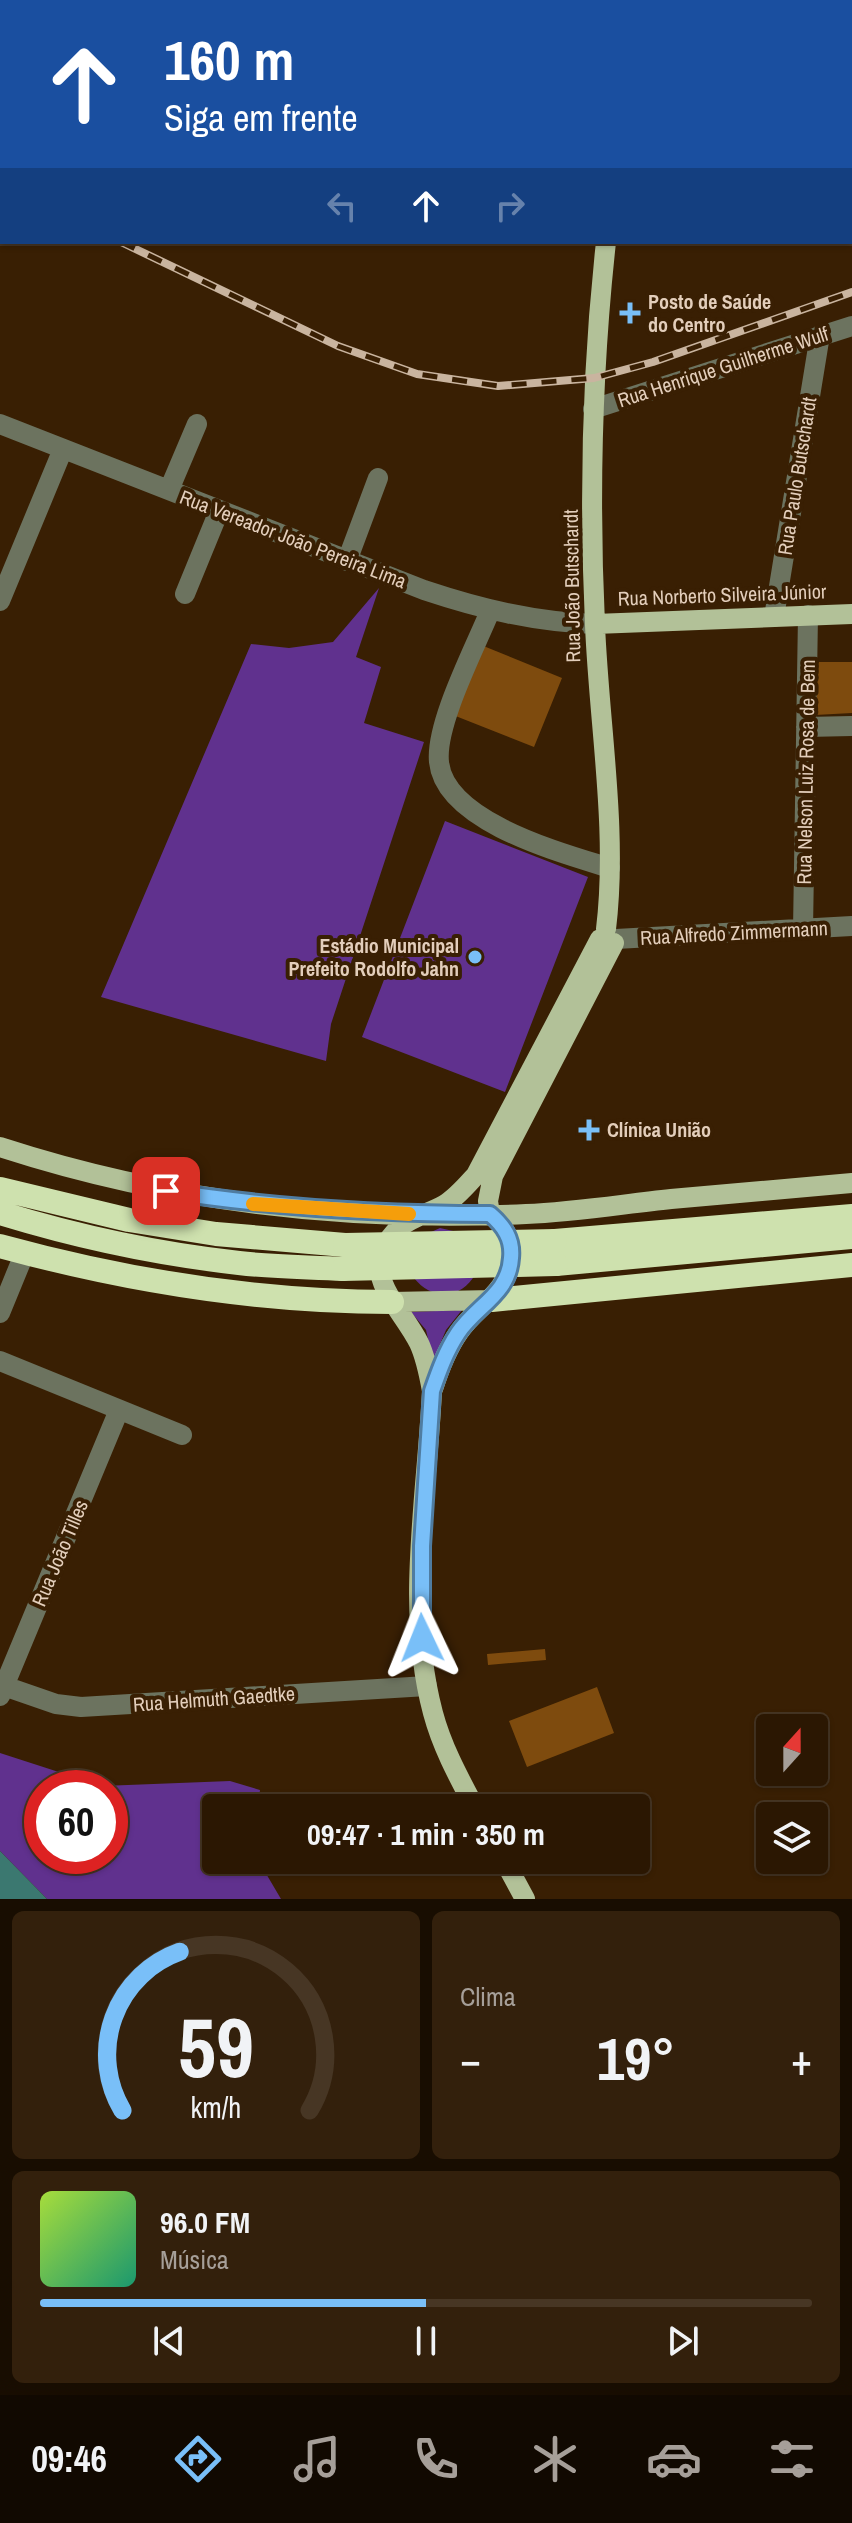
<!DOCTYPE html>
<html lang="pt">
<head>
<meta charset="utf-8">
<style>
	body { margin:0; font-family:"Archivo Narrow",sans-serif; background:#33200c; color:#f1f3f6; height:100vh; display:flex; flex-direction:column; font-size:30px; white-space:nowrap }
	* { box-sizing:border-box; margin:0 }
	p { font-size:26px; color:#a69f99 }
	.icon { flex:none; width:44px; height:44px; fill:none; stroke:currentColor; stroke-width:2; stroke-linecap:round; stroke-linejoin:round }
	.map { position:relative; height:1899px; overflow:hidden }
	.drawer { display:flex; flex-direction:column; gap:12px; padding:12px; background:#180d01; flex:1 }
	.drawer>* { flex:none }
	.banner { position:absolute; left:0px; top:0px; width:852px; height:244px; box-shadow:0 2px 6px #0004,0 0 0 2px #473624; background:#1a4fa0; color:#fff; overflow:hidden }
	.needle { width:52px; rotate:21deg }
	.controls { position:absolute; left:756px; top:1714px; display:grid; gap:16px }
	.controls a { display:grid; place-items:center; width:72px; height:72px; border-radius:8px; background:#2b1702; box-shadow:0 2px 6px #0004,0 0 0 2px #473624; font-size:40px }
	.speed { position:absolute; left:24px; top:1770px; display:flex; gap:16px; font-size:40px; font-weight:700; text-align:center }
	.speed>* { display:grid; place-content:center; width:104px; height:104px; border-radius:50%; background:#2b1702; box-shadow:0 2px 6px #0004,0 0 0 2px #473624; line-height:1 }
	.speed .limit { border:12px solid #d22; background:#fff; color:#111 }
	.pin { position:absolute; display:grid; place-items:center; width:68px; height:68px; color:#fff; margin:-34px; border-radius:16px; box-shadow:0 4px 12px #0006 }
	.me { position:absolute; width:88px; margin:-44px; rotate:358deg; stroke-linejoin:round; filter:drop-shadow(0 0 6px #0008) }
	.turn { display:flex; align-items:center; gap:28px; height:168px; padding:0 32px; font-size:36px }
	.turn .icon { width:104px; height:104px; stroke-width:2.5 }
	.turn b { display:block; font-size:56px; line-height:68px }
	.lanes { display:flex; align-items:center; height:76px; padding:0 32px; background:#0003; justify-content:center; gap:40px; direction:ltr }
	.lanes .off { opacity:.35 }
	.big { font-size:60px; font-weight:700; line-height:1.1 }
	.drawer .card { flex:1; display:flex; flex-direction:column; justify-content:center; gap:12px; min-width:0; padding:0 28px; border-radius:12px; background:#33200c }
	.drawer .dial { align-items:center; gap:0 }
	.dial svg { height:208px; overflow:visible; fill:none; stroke:#473624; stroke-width:7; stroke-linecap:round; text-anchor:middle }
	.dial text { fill:#f1f3f6; stroke:none }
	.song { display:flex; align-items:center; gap:24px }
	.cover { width:96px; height:96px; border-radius:12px; background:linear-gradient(135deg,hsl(80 70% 55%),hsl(160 70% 35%)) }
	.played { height:8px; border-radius:4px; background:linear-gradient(90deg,#79bff8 50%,#473624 50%) }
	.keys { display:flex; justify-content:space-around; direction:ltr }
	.heat { display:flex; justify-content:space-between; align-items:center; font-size:44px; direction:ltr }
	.drawer .tiles { flex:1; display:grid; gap:12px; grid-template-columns:1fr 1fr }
	.card:last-child { grid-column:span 2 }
	.trip { position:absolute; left:202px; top:1794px; width:448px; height:80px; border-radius:8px; background:#2b1702; box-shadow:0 2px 6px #0004,0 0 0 2px #473624; font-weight:700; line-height:80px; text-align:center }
	.dock { display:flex; height:128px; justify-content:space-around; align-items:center; background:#110901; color:#a69f99 }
	.dock .icon { width:56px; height:56px }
	.dock .active { color:#79bff8 }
	.dock b { font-size:36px; color:#f1f3f6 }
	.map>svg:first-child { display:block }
	.green { fill:#60318e; fill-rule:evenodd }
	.water { fill:#3b7870 }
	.building { fill:#7e4b0e }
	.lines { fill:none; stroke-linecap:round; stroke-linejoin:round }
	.minor { stroke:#6c735f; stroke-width:20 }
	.major { stroke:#b2c198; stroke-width:20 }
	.highway { stroke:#cee1ae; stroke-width:24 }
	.rail-casing { stroke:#c9b49f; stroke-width:8 }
	.rail { stroke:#391f03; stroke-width:5; stroke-dasharray:15; stroke-linecap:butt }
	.highway-bridge { stroke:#cee1ae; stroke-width:24 }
	.route-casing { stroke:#4f7ca1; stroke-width:20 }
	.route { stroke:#79bff8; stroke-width:14 }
	.slow { stroke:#f59e0b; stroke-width:14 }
	.poi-dot { fill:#79bff8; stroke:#391f03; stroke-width:3 }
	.labels { text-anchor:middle; stroke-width:8; stroke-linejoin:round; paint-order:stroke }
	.poi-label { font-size:20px; font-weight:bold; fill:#e3cebb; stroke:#391f03; text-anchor:start }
	.street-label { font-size:20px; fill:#e3cebb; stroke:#391f03 }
</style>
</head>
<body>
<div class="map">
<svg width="852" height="1899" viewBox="0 0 852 1899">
	<rect width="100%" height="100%" fill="#391f03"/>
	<path class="green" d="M379,588l-23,69 25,10 -17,56 60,19 -93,282 -5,37 -225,-64 150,-353 38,4 44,-6z
		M445,821l143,56 -83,215 -143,-55z
		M440,1228l22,5 14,40c-14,26 -43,29 -62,5l6,-41z
		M462,1310l-16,20 -13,31 -7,-31 -15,-18z
		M0,1753l102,33 128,-5 30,9 -2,18h-42v52h42l23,39h-234l-47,-48zM42,1788h68v68h-68z"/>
	<path class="water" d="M0,1851l47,48h-47z"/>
	<path class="building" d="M481,645l81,33 -28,69 -81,-32z
		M815,662h37v51l-37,2z
		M545,1649l1,11 -58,5 -1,-11z
		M597,1687l17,46 -87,34 -18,-46z"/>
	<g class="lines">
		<path class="minor" d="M29,2l1,-2
			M219,2v-2
			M471,2v-2
			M642,2l1,-2
			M0,74l2,-5
			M850,227h2
			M593,409l259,-83
			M0,424l424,166c57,19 111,32 171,34
			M169,490l28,-66
			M347,561l31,-83
			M185,594l34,-83
			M0,601l63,-152
			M490,611c-15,37 -55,113 -51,151 6,60 123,91 171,106
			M774,617l46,-282
			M806,727l46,-1
			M803,930l5,-315
			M616,939l236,-13
			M0,1313l25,-61
			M0,1361l182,74
			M4,1686l52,18 25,3 346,-21
			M0,1696l119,-286"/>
		<path class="major" d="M443,0l7,2
			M850,73h2
			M606,242c-14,127 -17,255 -11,383 4,99 23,206 11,304
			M595,624l257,-10
			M0,1147c169,55 349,75 526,67 49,-2 97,-10 145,-15 60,-5 121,-11 181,-16
			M490,1214l-2,-13 5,-25 121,-233
			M392,1302l100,-2
			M433,1389c6,-19 14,-40 26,-57 18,-27 50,-39 52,-75 2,-18 -7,-31 -21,-43
			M475,1808c-16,-30 -33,-61 -42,-95 -28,-104 -6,-216 -1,-322 -3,-17 -6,-33 -13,-48 -20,-40 -65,-71 -20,-115 12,-11 31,-15 45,-23 12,-7 22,-19 32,-30l124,-236
			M504,1860l21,39"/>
		<path class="highway" d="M0,1189l129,31 87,14 129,11
			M0,1213c78,24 158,41 239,50 34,4 70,4 104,6
			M555,1241l297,-25
			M0,1246c128,35 259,56 392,56
			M556,1264l296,-27
			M492,1300l360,-35"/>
		<defs>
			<path id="rail" d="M0,184l2,1
				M121,242l217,104 79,28 81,12 96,-8 59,-16 199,-70"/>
		</defs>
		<use href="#rail" class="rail-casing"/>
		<use href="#rail" class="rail"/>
		<path class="highway-bridge" d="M345,1245l210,-4
			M343,1269l213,-5"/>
	</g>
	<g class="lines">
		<defs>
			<path id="route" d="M166,1191c108,17 215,23 324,23 14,12 23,25 21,44 -2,36 -35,48 -53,75 -12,18 -19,38 -26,58l-10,155v92"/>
		</defs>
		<use href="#route" class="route-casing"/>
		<use href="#route" class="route"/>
		<path class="slow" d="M253,1204l156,10"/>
	</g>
	<g class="poi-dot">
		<path d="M626 301h8v8h8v8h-8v8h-8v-8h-8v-8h8z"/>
		<circle cx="475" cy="957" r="8"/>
		<path d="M585 1118h8v8h8v8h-8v8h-8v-8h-8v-8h8z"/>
	</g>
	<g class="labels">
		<g class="poi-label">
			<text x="648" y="309">Posto de Saúde<tspan x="648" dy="23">do Centro</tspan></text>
			<text x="459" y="953" text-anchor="end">Estádio Municipal<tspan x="459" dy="23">Prefeito Rodolfo Jahn</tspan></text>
			<text x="607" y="1137">Clínica União</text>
		</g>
		<g class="street-label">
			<text transform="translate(723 367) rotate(-18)" y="7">Rua Henrique Guilherme Wulf</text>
			<text transform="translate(797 476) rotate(-81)" y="7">Rua Paulo Butschardt</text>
			<text transform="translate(293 539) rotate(21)" y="7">Rua Vereador João Pereira Lima</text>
			<text transform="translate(572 586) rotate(-91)" y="7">Rua João Butschardt</text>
			<text transform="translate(722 595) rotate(-2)" y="7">Rua Norberto Silveira Júnior</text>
			<text transform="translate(806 772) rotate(-89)" y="7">Rua Nelson Luiz Rosa de Bem</text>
			<text transform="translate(734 933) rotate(-3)" y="7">Rua Alfredo Zimmermann</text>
			<text transform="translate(60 1553) rotate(-67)" y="7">Rua João Tilles</text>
			<text transform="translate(214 1699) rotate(-4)" y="7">Rua Helmuth Gaedtke</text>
		</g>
	</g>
</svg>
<div class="controls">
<a><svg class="needle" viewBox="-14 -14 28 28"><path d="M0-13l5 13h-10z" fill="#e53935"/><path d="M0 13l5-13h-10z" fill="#a69f99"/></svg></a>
<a><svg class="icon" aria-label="layers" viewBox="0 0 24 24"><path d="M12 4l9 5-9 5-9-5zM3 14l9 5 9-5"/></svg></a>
</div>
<div class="speed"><div class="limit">60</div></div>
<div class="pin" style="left:166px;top:1191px;background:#d93025"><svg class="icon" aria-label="arrive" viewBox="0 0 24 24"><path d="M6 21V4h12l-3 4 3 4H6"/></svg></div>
<svg class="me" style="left:422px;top:1638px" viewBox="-20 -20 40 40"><path d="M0-17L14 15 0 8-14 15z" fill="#79bff8" stroke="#fff" stroke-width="4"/></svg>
<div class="trip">09:47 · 1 min · 350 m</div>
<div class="banner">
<div class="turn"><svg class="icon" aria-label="ahead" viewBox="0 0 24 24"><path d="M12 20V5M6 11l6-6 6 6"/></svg><div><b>160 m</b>Siga em frente</div></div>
<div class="lanes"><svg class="icon off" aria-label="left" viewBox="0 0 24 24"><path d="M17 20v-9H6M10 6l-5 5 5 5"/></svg><svg class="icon" aria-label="ahead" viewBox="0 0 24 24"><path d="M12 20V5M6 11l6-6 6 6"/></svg><svg class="icon off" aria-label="right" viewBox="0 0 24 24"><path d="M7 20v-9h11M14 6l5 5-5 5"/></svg></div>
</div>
</div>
<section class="drawer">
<div class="tiles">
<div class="card dial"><svg viewBox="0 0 100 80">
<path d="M14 69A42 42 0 1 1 86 69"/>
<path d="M14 69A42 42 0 0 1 36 8" stroke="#79bff8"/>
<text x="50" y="56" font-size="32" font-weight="700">59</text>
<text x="50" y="72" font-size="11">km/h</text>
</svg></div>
<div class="card"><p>Clima</p>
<div class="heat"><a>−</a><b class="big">19°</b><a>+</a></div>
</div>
<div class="card">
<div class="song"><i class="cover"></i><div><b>96.0 FM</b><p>Música</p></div></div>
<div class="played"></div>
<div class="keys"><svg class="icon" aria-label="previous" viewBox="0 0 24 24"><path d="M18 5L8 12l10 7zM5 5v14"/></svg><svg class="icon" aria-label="pause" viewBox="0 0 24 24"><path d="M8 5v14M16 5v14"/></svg><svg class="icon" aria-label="next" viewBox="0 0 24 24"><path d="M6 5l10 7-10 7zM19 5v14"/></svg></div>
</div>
</div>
</section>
<nav class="dock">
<b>09:46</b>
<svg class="icon active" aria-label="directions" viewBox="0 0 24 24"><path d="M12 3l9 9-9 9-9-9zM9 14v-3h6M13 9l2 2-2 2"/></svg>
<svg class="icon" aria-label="music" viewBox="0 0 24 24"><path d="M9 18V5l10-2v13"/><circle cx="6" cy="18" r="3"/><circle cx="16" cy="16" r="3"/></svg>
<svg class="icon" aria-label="phone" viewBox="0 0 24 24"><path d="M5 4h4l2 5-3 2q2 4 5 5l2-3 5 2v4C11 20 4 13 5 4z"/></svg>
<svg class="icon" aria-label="climate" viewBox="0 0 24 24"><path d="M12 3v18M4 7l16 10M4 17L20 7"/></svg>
<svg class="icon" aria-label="car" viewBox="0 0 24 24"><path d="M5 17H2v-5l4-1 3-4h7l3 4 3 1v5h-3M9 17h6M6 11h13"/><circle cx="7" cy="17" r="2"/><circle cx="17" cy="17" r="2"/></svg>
<svg class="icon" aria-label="filters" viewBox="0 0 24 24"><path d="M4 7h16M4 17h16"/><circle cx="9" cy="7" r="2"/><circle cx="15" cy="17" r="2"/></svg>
</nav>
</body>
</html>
